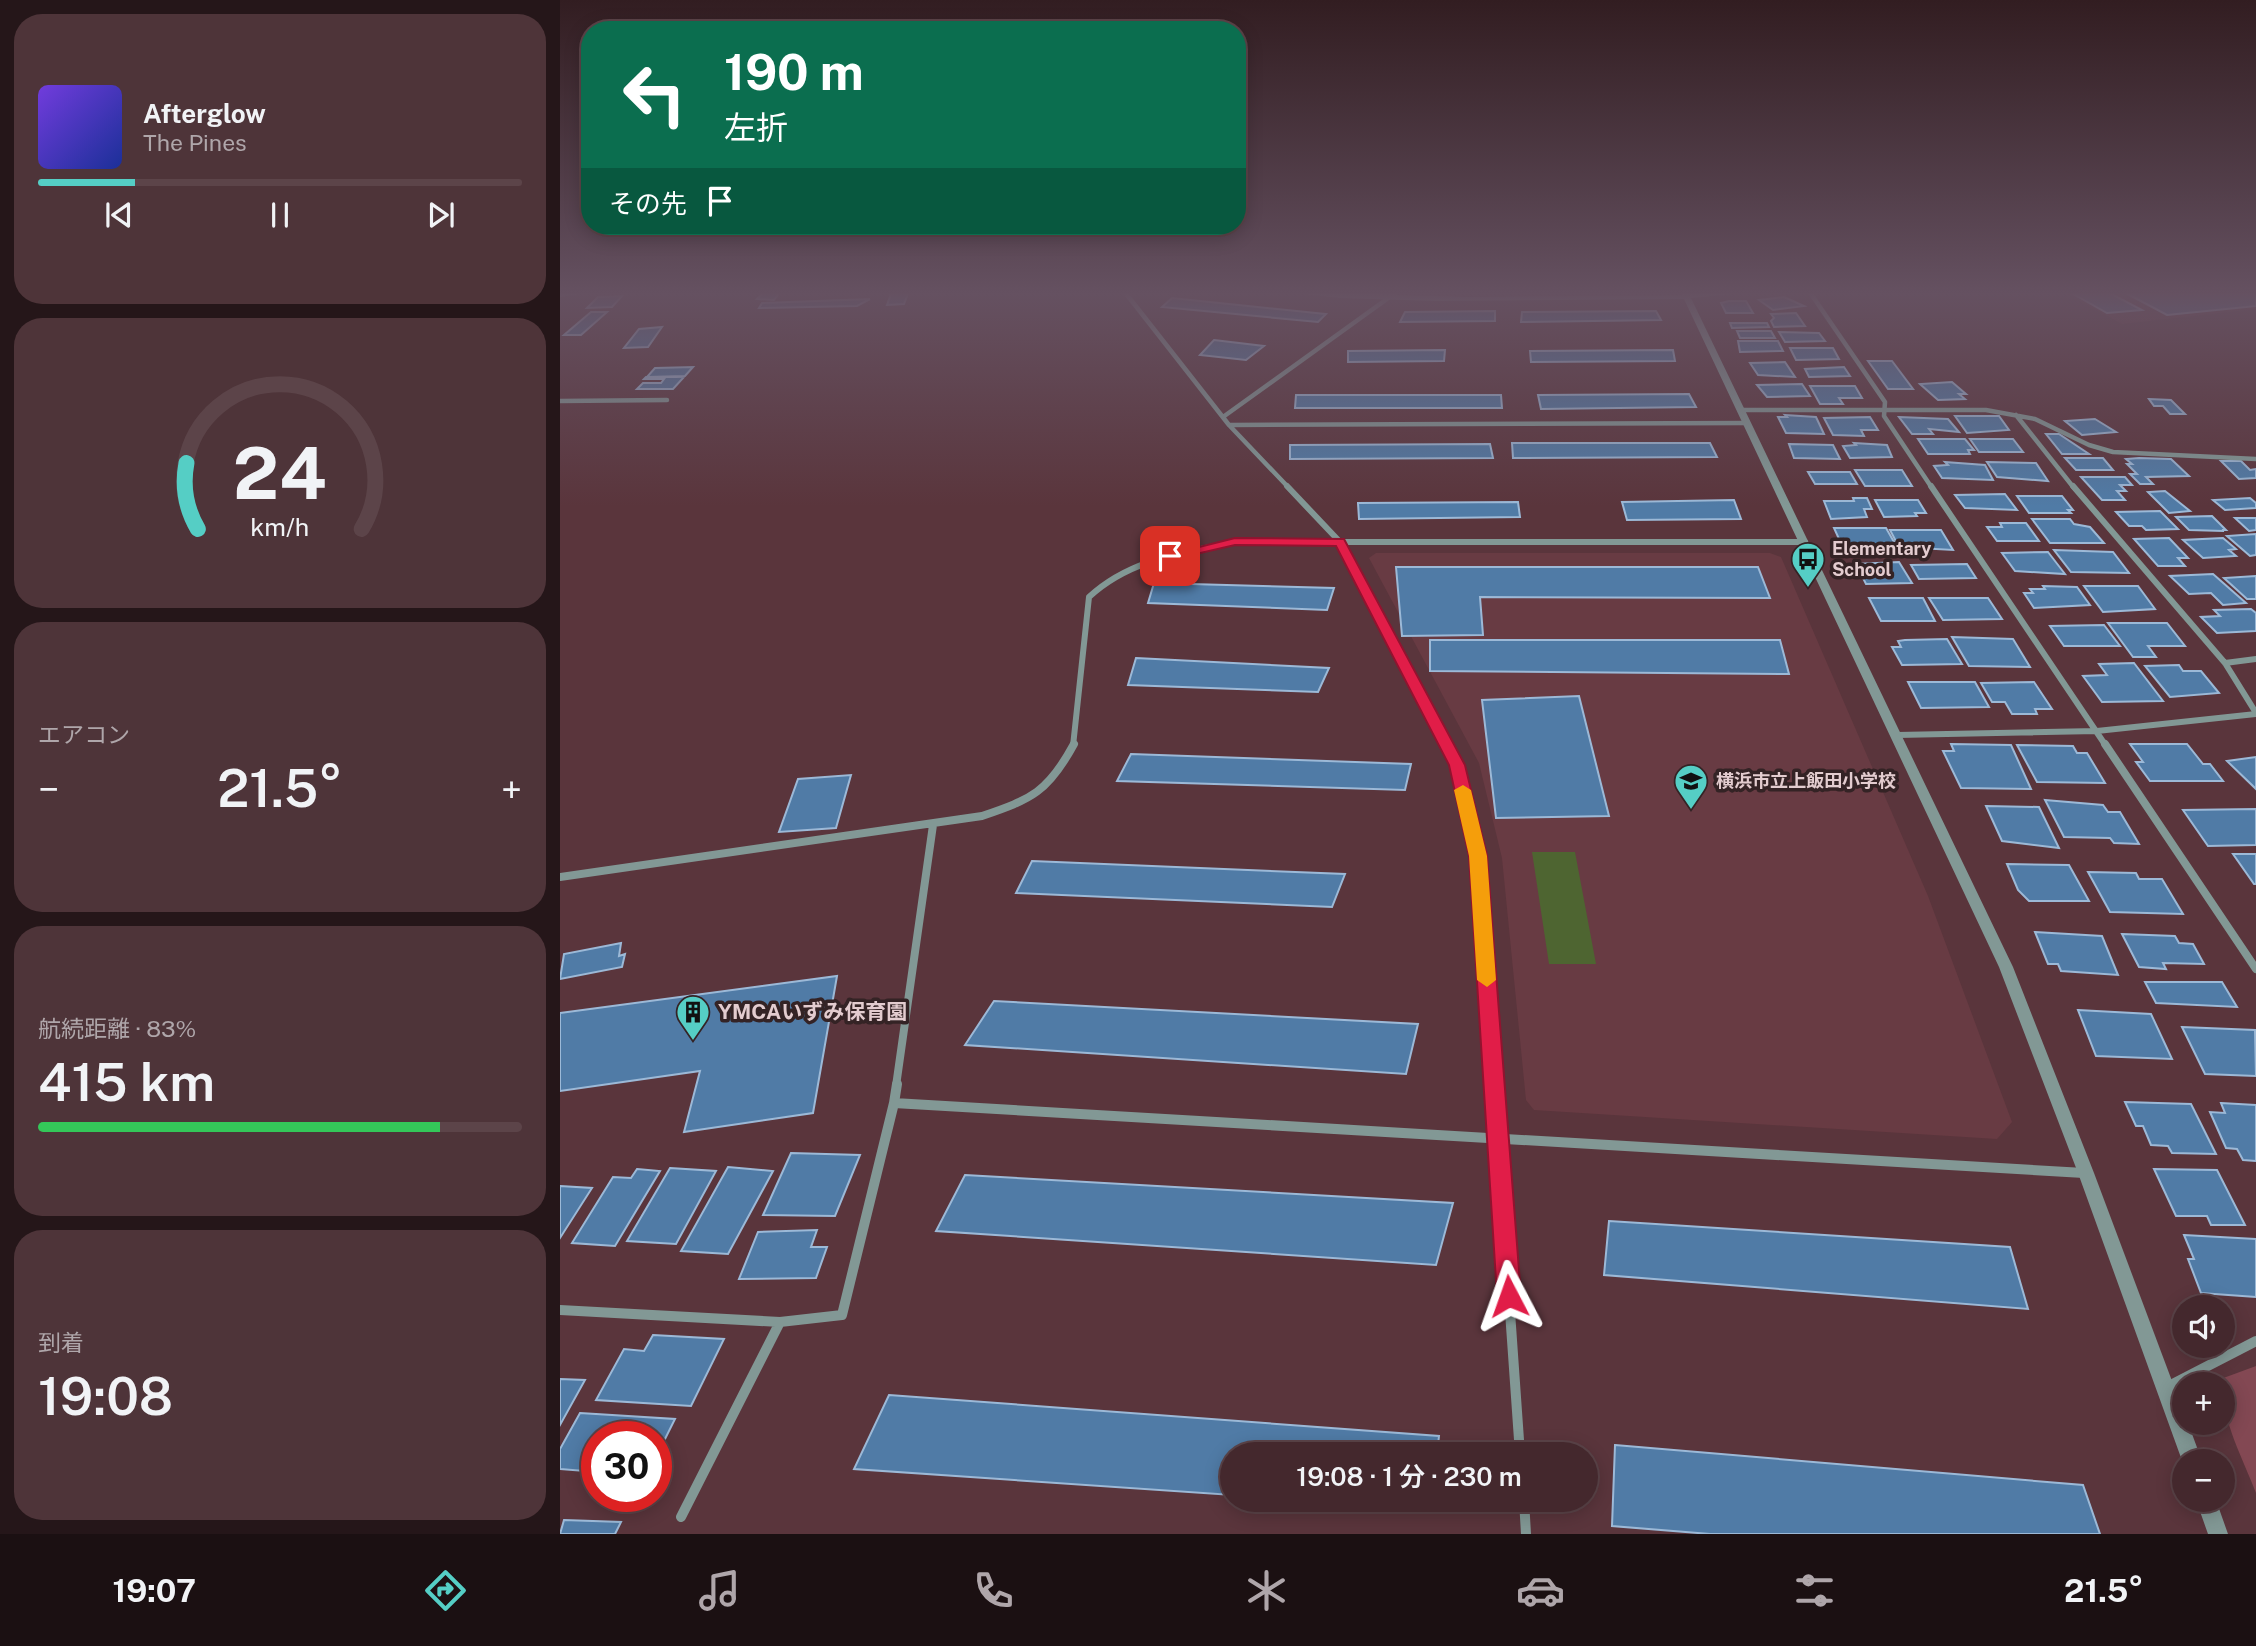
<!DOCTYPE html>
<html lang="ja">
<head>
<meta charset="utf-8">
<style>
	body { margin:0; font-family:"Public Sans","Noto Sans JP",sans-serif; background:#4e3439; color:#f1f3f6; height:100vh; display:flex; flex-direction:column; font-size:26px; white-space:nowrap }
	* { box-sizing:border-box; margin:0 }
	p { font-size:23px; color:#afa6aa }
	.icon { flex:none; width:38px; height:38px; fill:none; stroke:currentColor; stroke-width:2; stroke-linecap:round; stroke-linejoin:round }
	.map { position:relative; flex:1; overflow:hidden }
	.sheet { display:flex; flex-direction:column; gap:14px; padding:14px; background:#251619; width:560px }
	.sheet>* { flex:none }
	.hud { position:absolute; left:21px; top:21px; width:665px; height:214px; border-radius:28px; box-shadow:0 4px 18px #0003,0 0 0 2px #5c4449; background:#0b6e4f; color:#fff; overflow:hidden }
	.tools { position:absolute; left:1612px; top:1295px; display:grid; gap:14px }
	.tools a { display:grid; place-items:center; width:63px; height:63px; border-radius:50%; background:#44282d; box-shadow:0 4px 18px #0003,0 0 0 2px #5c4449; font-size:35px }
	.speed { position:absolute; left:21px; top:1421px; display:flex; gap:14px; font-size:35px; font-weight:700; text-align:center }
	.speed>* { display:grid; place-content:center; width:91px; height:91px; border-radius:50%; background:#44282d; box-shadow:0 4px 18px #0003,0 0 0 2px #5c4449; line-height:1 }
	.speed .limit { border:10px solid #d22; background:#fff; color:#111 }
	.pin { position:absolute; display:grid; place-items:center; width:60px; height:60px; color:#fff; margin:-30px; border-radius:14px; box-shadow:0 4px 10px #0006 }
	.me { position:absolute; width:77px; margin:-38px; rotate:356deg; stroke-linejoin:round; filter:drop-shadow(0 0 5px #0008) }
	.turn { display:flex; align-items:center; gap:24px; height:147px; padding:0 28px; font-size:32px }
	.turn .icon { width:91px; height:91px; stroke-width:2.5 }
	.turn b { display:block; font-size:49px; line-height:60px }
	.then { display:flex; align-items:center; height:66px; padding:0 28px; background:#0003; gap:14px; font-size:26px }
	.big { font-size:52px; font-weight:600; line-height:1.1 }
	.sheet .tile { flex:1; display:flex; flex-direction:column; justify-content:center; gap:10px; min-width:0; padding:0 24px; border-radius:28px; background:#4e3439 }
	.sheet .dial { align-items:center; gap:0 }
	.dial svg { height:182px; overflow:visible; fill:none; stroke:#5c4449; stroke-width:7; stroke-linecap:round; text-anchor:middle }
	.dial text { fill:#f1f3f6; stroke:none }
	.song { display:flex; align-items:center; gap:21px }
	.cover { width:84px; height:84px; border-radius:10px; background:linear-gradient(135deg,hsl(260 70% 55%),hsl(230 70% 35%)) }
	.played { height:7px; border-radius:4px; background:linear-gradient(90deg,#55cec5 20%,#5c4449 20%) }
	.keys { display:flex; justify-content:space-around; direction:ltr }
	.heat { display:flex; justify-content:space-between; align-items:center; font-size:38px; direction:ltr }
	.charge { height:10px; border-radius:5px; background:linear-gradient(90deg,#34c759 83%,#5c4449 0) }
	.trip { position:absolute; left:660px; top:1442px; width:378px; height:70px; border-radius:35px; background:#44282d; box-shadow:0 4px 18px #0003,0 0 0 2px #5c4449; font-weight:600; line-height:70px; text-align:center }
	.tabs { display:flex; height:112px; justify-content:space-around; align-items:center; background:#1b1012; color:#afa6aa }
	.tabs .icon { width:49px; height:49px }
	.tabs .active { color:#55cec5 }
	.tabs b { font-size:32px; color:#f1f3f6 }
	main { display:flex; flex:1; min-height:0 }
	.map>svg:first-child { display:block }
	.built { fill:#683b43 }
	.green { fill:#834853 }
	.water { fill:#4e6531 }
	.building { fill:#507ba6; stroke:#9cb9d7; stroke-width:2 }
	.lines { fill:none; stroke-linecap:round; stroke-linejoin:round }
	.minor-far3 { stroke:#829895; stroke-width:4.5 }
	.minor-far2 { stroke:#829895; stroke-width:6 }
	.minor-far1 { stroke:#829895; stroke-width:8 }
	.minor { stroke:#829895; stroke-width:10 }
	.tertiary { fill:#829895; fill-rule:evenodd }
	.route { fill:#e11d48; stroke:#92132f; stroke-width:2 }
	.slow { fill:#f59e0b }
	.labels { text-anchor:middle; stroke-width:7; stroke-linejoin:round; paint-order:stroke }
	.poi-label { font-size:18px; font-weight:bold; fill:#e3cccf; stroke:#342325; text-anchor:start }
	.near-poi-label { font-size:21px; font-weight:bold; fill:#e3cccf; stroke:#342325; text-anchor:start }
</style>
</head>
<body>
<main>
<section class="sheet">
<div class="tile">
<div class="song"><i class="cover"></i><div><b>Afterglow</b><p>The Pines</p></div></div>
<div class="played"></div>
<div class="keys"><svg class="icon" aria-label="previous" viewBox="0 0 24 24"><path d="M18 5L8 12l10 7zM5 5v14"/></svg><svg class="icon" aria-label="pause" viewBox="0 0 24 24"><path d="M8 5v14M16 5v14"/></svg><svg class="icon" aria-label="next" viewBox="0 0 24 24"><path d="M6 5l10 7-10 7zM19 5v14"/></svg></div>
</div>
<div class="tile dial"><svg viewBox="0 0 100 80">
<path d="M14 69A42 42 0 1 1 86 69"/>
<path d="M14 69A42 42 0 0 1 9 40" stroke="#55cec5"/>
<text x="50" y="56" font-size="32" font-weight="700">24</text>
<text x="50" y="72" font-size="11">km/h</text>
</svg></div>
<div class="tile"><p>エアコン</p>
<div class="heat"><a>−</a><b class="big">21.5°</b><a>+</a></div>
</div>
<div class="tile"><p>航続距離 · 83%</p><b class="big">415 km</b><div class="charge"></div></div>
<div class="tile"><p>到着</p><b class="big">19:08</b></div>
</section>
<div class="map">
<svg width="1696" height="1534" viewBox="0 0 1696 1534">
	<rect width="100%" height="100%" fill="#5a353c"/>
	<path class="built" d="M1501,291h195v18l-134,15z
		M816,553h394l11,4 147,339 84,226 -15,17 -463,-29 -8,-10 -24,-242 -23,-95 -110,-205z"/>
	<path class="green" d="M1696,1366v127c-13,-34 -34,-72 -34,-109l-4,-4z"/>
	<path class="water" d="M972,852h43l21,112h-47z"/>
	<path class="building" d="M221,291l-7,9 -17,-1 8,-8z
		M332,291h17l-5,13 -17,1z
		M1508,291h38l36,19 -35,3z
		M1562,291h134v15l-89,9z
		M62,296l-10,11 -25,1 11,-11z
		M1224,297l20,9 -31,4 -14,-10z
		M612,298l154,16 -8,8 -156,-15z
		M310,299l-13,7 -98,2 3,-5z
		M1169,301h17l7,12h-27l-5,-10z
		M935,311v10l-95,1 5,-10z
		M1096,311l5,9 -140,2 1,-10z
		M31,312h16l-26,23h-17z
		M1236,313l9,13 -31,1 -3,-6 3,-3 -3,-4z
		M1170,323h37l2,4 -37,1z
		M102,327l-14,20 -24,1 15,-19z
		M1177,331h34l4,7h-35z
		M1219,332l40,1 6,8 -40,1z
		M654,340l50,6 -18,14 -46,-5z
		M1178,341h40l5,10 -43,1z
		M1230,348h43l6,11 -43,1z
		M885,350l-1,11 -96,1v-11z
		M1113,350l2,11 -144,1 -1,-11z
		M1308,361h24l21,28h-25z
		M1225,362l10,15 -37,-2 -8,-12z
		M133,367l-8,9 -38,1 8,-9z
		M1284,367l6,9 -41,1 -4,-8z
		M86,377h38l-11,12h-36l6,-6h18l3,-4h-20z
		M1392,382l14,12h-7l6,5 -27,1 -18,-16z
		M1242,384l8,12 -43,1 -10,-12z
		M1250,386h45l7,12h-23l4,6h-23z
		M1129,394l7,13 -155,2 -3,-14z
		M736,395h205l1,13h-207z
		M1589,399l22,1 14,14h-15l-7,-8h-9z
		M1225,415l31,2 8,17 -38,-1 -8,-16h9z
		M1395,416h44l10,14 -42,3z
		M1310,417l8,13h-17l3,6 -31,-1 -9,-17z
		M1339,417l49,2 11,13 -30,-3 4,5h-21z
		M1535,419l21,13 -34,3 -17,-14z
		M1486,434h13l30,20h-27z
		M1358,439h47l9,11h-6l2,4h-42z
		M1410,439h43l10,13h-44z
		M952,443h198l7,14 -204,1z
		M1294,443l33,2 5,12 -42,1 -7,-12 13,-1z
		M930,444l3,14 -203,1v-14z
		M1229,444l44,1 7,14 -46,-1z
		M1505,458h38l10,12h-37z
		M1579,458l32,1 18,17 -43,1 7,7h-13l-10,-10h7l-10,-10h5l-6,-5z
		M1661,461h20l9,9 6,-1v9l-17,1z
		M1385,462l40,3 8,15 -51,-2 -8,-12 14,-1z
		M1427,462l49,1 12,18 -51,-4z
		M1295,470h47l10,16h-47z
		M1248,472h42l7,12h-42z
		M1521,477h44l7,8h-12l6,6h-9l8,9h-23z
		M1605,491l25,20 -21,2 -21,-21z
		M1445,494l12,16 -52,-2 -10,-13z
		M1457,496h45l11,14h-5l3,3h-42z
		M1293,498h14l5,11h-8l3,8 -36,2 -7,-18h30z
		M1690,498l6,5v5l-31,2 -12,-10z
		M1174,500l7,19 -114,1 -5,-18z
		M1315,500h43l8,13h-11l2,3 -33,1z
		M958,502l2,15 -161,2 -1,-16z
		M1600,511l18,18 -32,1 -4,-4h-13l-13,-14z
		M1652,516l14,14h-4l2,1 -35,-1 -13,-13z
		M1675,518h21v12l-7,1z
		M1472,519h38l4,5 16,3 14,16h-54z
		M1440,523h26l13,18h-42l-10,-14h15z
		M1274,528h52l12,21 -54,1z
		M1330,530h51l12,20 -54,-3z
		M1696,534v21l-6,1 -23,-20z
		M1609,538l19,20h-10l7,8h-27l-24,-27z
		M1663,538l13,11 -7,1 7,6 -33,2 -20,-18z
		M1494,550l59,2 16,21 -58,-1z
		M1488,552l17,22 -50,-3 -13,-18z
		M1339,562l13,21 -46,1 -10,-20z
		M1407,564l9,14 -57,1 -8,-14z
		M836,567h362l12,31 -290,-1 3,38 -81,1z
		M1653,574l33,29 -23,2 -12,-12 -22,1 -19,-18z
		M1696,576v23h-9l-23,-21z
		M594,583l180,5 -7,22 -179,-7z
		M1483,586l34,1 13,18 -56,3 -10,-15h9l-3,-4h15z
		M1524,586h54l17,23 -52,3z
		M1309,598h54l12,23h-54z
		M1369,598h59l14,21 -59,1z
		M1691,609l5,4v18l-39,2 -16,-16 19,-1 -6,-6z
		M1548,623h59l18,23h-37l8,11h-23z
		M1544,625l16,21h-56l-14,-20z
		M1392,637l61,2 17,28 -61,-1z
		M1387,639l15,25 -60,1 -10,-18h9l-3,-6 7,-1z
		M870,640h350l9,34 -359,-3z
		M576,658l193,10 -11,24 -190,-7z
		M1574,663l29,38 -61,1 -19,-26 24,-1 -8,-11z
		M1619,665l4,6h18l18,22 -49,4 -25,-31z
		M1348,682h67l14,25 -68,1z
		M1474,682l18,27h-17l2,5h-25l-7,-12h-13l-11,-19z
		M1019,696l30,120 -113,2 -14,-118z
		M1391,744l60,1 20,44 -70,-1 -18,-37h11z
		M1570,744h57l16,20h7l13,17h-73l-14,-19h7z
		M1457,745l56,1 4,7h10l18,30 -68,-1z
		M571,754l280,10 -6,26 -288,-9z
		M1696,757v32l-29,-28z
		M291,775l-15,53 -57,4 19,-53z
		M1485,800l58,5 5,7h12l19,32 -25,-1 -4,-5 -46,-1z
		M1426,806l53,1 20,41 -57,-7z
		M1696,809v36l-48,1 -25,-36z
		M1673,854h23v30h-2z
		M472,861l313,13 -13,33 -316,-14z
		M1447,864l62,1 20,36h-60l-11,-11z
		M1528,872l48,1 3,6h23l21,35 -73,-2z
		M1475,932l67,4 16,39 -57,-4 -3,-7h-10z
		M1562,934l53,2 4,7 14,1 11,20 -41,-1 3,6 -27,-2z
		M61,943l-2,13 6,-2 -3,13 -62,12 4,-25z
		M277,976l-24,137 -129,19 16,-61 -140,20v-78z
		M1585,982h77l15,25 -81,-4z
		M434,1001l424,23 -12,50 -441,-29z
		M1518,1010l73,4 21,45 -76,-3z
		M1622,1027l73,3 1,46 -51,-2z
		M1565,1102l66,2 25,50 -44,-1 -4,-7 -17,-1 -8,-19h-7z
		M1661,1103l35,2v56l-13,-1 -6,-11 -11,-1 -16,-36 15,1z
		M231,1153l69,2 -25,61 -72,-1z
		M168,1167l45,4 -45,83 -47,-3z
		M110,1168l46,3 -40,73 -49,-3z
		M77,1169l23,2 -45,75 -43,-3 41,-66 18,1z
		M1594,1169l63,1 28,55h-34l-4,-9h-31z
		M405,1175l488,28 -17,62 -500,-34z
		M0,1186l32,2 -32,50z
		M1049,1221l401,26 18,62 -424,-34z
		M257,1230l-6,17h16l-11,31 -77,1 19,-47z
		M1624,1235l72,4v58l-55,-4 -13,-34h6z
		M93,1335l71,4 -33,67 -95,-6 28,-51 20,2z
		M0,1379l25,1 -25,45z
		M329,1395l550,41 -2,18h-205v41l-378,-26z
		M20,1413l95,6 -19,38v-20h-59v35l-37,-3v-20z
		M1055,1445l468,40 17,49h-390l-98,-8z
		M749,1500h121l-1,8z
		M4,1520l57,2 -6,12h-55z"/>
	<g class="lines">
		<path class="minor-far3" d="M564,291l105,134 60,63
			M1249,291l76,111 -1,14 48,72
			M0,401l107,-1
			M1181,410h245l49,9 54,26 24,7 143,7
			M1456,415l58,73
			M663,417l175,-126
			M669,425l519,-2"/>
		<path class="minor-far2" d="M727,486l53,56 107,204
			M1371,486l175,260
			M1513,486l152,177 31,50
			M1665,663l31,-4
			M1337,735l200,-4 159,-17
			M513,746l16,-149c41,-38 93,-44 146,-55h570"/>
		<path class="minor-far1" d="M886,744l11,21 21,91 16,230
			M1545,744l151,225
			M0,877l422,-61c50,-17 66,-24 92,-72
			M336,1086l37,-261"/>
		<path class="minor" d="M337,1084l-3,19 1190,70
			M934,1084l26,370
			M0,1310l220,12 62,-7 52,-212
			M1605,1388l91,-47
			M964,1500l2,34
			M121,1517l99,-195"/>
		<path class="tertiary" d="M15,291h28l-43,6v-4z
			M716,291l191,6 215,-2 -1,-4h7l1,3 75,-3 -73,7 322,669 81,206 90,240v10h4l14,38h-18v5l-106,-293 -79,-206 -315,-668 -248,2 -95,-3z
			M1636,1500h20l12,34h-20z"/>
	</g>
	<linearGradient id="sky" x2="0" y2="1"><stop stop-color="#321d21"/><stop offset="0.58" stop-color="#655161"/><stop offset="1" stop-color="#655161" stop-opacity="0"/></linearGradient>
	<rect width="1696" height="506" fill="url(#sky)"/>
	<path class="route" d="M675,538l109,1 121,226 22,91 34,440 -4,8 -8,3 -8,-3 -4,-8 -28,-440 -20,-91 -113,-219 -101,-1 -65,15 -7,-4z"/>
	<path class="slow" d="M903,785l8,5 16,66 9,124 -9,7 -10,-7 -8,-124 -15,-66z"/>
	<defs>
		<symbol id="bus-pin" viewBox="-11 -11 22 30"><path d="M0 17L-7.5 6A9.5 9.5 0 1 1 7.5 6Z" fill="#55cec5" stroke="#342325"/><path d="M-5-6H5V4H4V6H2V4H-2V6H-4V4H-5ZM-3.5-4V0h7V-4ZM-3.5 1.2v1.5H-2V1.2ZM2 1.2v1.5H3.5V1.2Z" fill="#111"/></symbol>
		<symbol id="school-pin" viewBox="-11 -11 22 30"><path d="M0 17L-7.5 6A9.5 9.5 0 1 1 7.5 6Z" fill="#55cec5" stroke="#342325"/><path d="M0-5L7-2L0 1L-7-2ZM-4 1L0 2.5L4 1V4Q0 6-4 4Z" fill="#111"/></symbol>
		<symbol id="building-pin" viewBox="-11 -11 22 30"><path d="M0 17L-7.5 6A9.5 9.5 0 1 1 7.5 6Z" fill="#55cec5" stroke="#342325"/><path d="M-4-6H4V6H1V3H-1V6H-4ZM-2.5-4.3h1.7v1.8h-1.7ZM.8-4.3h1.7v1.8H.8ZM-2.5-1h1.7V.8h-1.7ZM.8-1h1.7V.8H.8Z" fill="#111"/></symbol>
	</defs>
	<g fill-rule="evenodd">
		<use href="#bus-pin" x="1229" y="540" width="38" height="52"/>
		<use href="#school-pin" x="1112" y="762" width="38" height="52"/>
		<use href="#building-pin" x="114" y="993" width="38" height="52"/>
	</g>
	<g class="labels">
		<g class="poi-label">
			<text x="1272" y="555">Elementary<tspan x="1272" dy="21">School</tspan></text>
			<text x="1156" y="787">横浜市立上飯田小学校</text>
		</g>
		<g class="near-poi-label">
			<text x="158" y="1019">YMCAいずみ保育園</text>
		</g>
	</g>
</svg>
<div class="tools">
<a><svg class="icon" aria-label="sound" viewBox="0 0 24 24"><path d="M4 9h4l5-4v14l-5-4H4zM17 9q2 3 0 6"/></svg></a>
<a>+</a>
<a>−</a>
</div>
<div class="speed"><div class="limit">30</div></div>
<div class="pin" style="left:610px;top:556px;background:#d93025"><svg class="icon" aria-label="arrive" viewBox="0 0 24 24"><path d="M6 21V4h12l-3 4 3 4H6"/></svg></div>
<svg class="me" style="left:949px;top:1296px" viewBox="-20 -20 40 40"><path d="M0-17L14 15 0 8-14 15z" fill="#e11d48" stroke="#fff" stroke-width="4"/></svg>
<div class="trip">19:08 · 1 分 · 230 m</div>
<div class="hud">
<div class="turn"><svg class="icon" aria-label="left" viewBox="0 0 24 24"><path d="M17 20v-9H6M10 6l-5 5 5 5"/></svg><div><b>190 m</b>左折</div></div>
<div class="then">その先<svg class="icon" aria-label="arrive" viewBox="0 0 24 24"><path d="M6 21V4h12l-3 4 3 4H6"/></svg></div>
</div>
</div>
</main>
<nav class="tabs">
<b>19:07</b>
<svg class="icon active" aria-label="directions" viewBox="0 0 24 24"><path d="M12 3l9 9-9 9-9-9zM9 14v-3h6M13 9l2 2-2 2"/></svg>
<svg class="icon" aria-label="music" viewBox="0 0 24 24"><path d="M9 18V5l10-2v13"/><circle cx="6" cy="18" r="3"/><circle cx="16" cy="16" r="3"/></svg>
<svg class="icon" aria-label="phone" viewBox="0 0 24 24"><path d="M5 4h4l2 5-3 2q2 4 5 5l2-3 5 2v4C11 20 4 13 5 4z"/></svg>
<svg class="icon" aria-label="climate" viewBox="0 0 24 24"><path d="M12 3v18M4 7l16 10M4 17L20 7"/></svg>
<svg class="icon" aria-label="car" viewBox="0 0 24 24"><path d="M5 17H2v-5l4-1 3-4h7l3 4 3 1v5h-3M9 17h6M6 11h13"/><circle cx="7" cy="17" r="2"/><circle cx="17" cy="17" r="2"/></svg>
<svg class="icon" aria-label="filters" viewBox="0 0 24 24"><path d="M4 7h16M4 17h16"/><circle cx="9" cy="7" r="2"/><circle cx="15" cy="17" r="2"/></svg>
<b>21.5°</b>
</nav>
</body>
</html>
